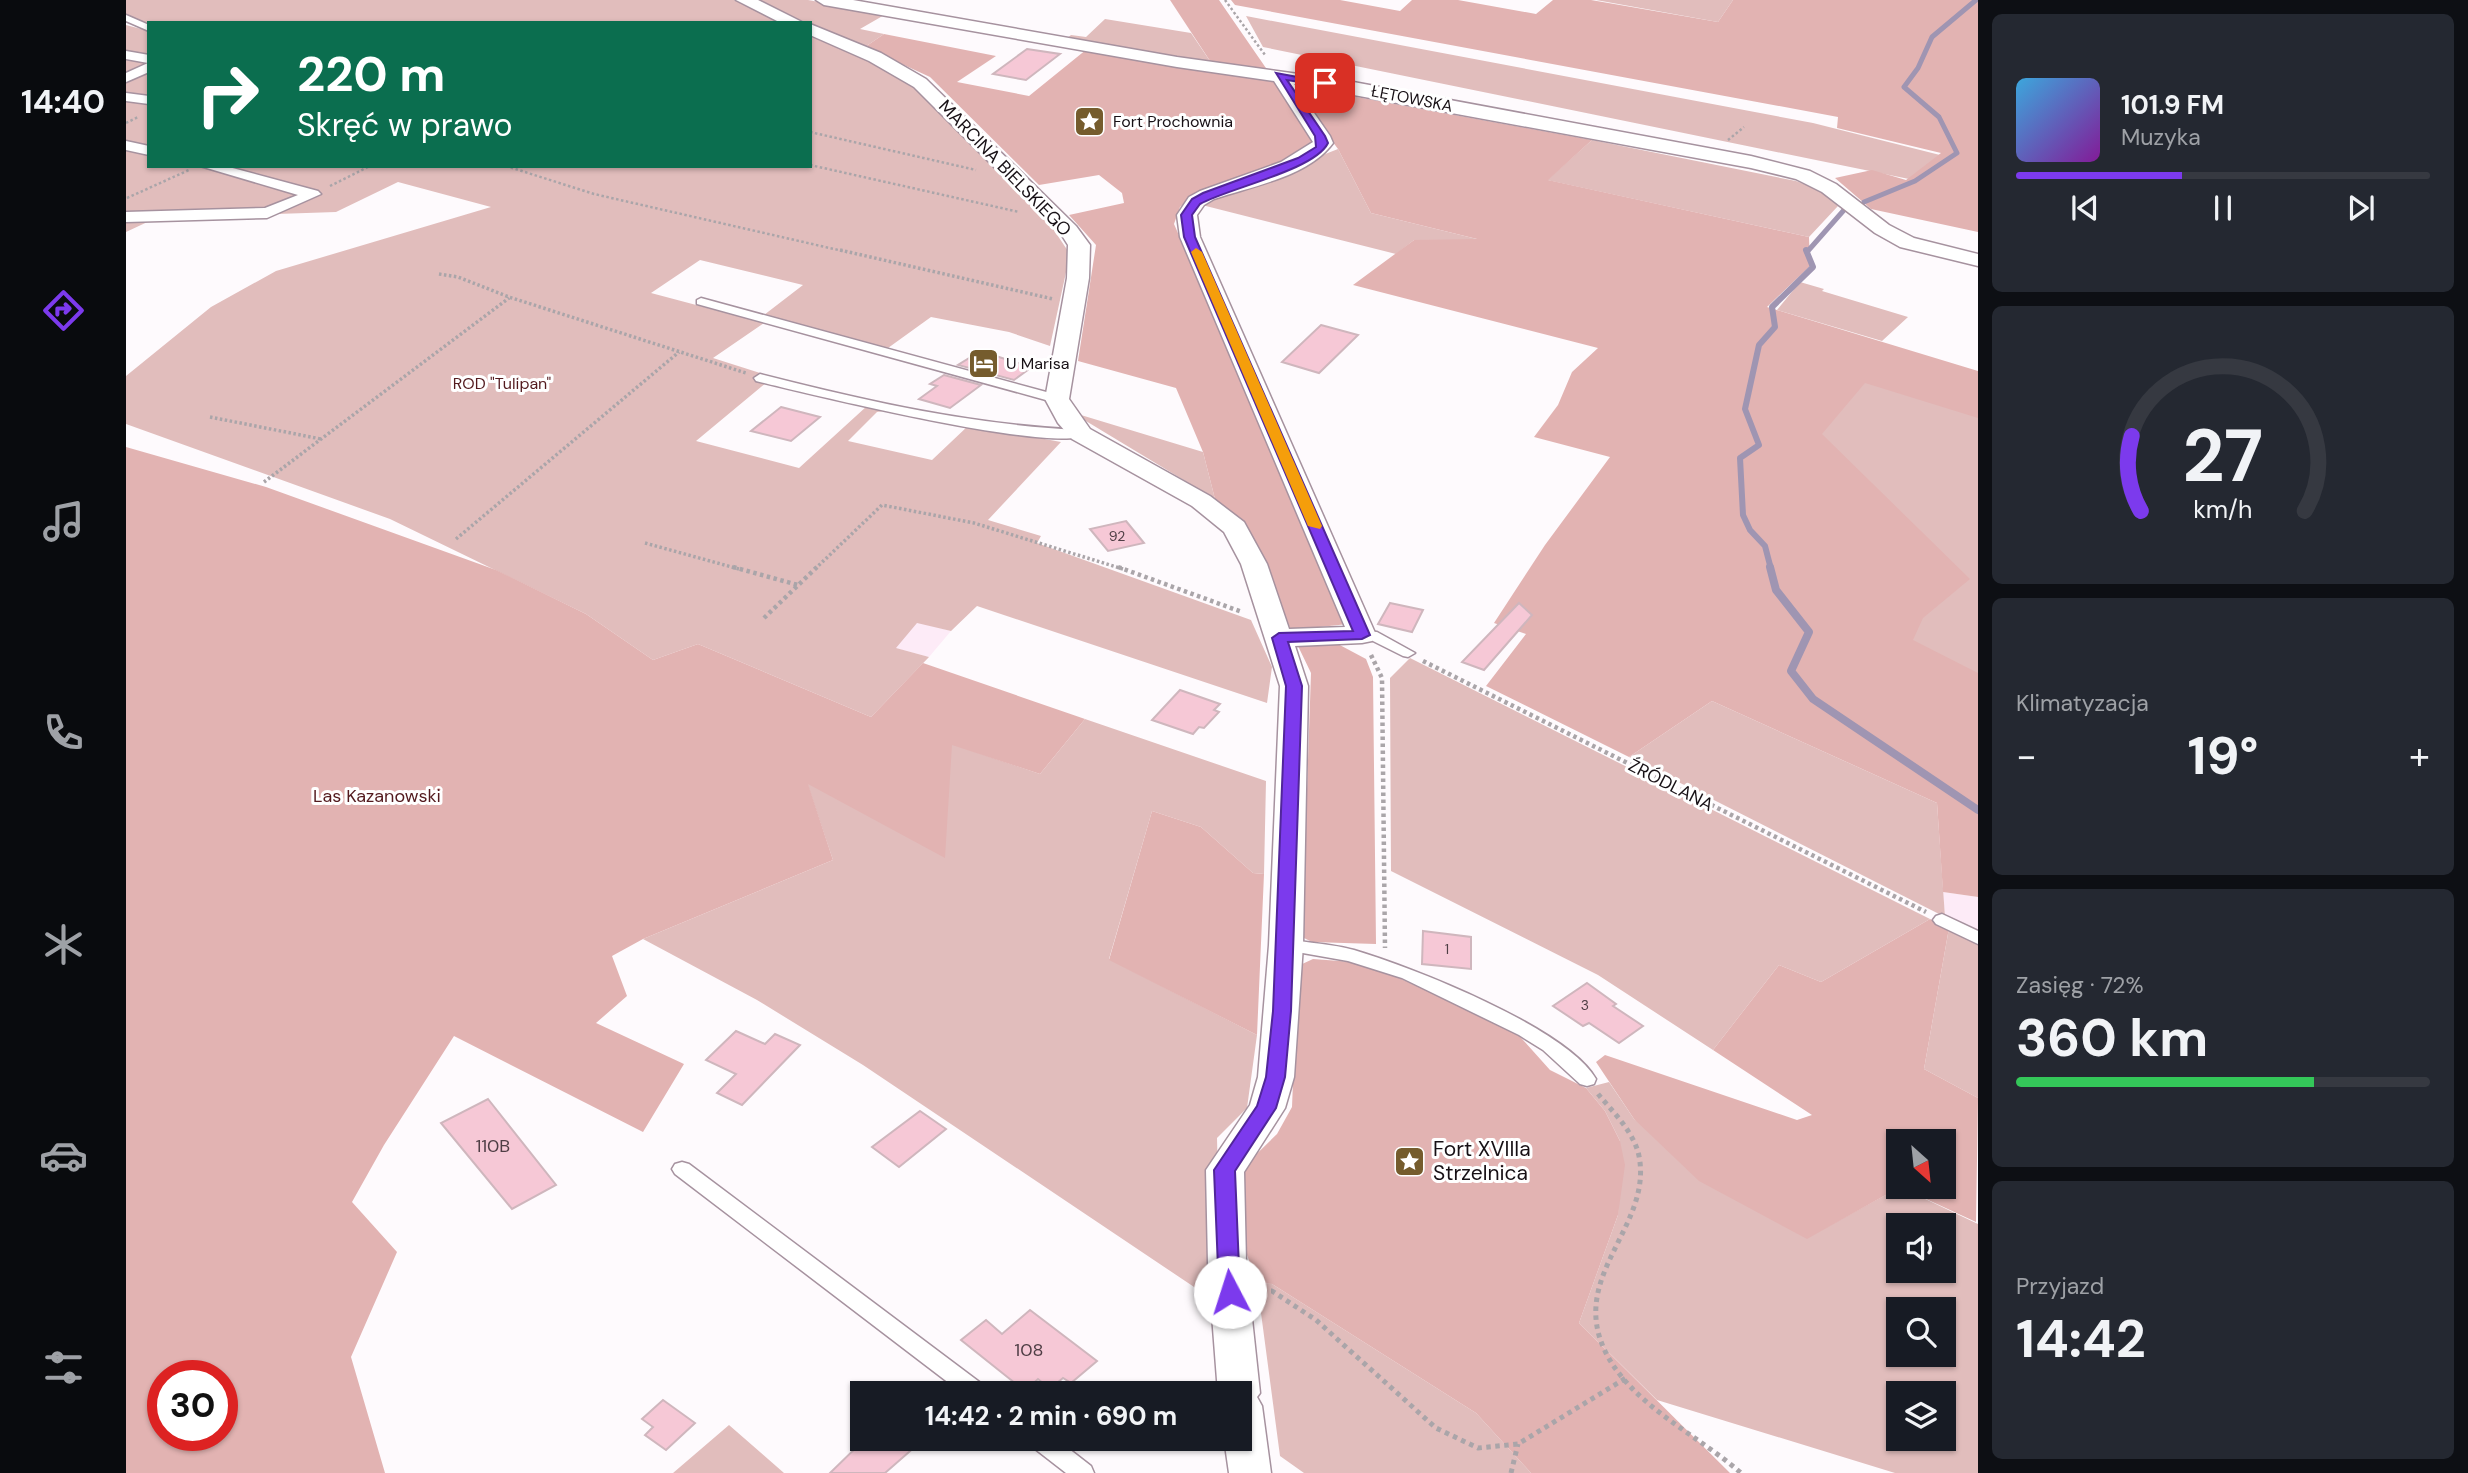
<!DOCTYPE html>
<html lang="pl">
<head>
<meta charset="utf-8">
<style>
	body { margin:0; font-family:"DM Sans",sans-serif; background:#242831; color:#f1f3f6; height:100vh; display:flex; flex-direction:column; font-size:26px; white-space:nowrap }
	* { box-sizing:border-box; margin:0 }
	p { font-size:23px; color:#9ea1a6 }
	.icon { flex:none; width:38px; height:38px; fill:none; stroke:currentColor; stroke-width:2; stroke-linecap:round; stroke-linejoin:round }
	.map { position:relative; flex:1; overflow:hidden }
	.sheet { display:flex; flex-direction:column; gap:14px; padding:14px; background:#0d0f14; width:490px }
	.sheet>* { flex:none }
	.guide { position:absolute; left:21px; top:21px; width:665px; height:147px; border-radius:0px; box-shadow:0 2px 5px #0004; background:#0b6e4f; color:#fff; overflow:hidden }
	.needle { width:46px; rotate:153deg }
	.fabs { position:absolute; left:1760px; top:1129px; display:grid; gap:14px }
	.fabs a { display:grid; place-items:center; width:70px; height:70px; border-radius:0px; background:#171b24; box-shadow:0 2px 5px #0004; font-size:35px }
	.speed { position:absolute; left:21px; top:1360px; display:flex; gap:14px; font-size:35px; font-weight:700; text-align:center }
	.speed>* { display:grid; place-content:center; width:91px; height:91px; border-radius:50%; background:#171b24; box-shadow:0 2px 5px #0004; line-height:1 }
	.speed .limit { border:10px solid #d22; background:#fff; color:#111 }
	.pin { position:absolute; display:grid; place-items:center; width:60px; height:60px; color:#fff; margin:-30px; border-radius:14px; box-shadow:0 4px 10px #0006 }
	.me { position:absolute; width:77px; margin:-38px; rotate:355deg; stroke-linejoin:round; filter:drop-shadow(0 0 5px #0008) }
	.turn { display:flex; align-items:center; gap:24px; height:147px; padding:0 35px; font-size:32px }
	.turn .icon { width:91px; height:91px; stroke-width:2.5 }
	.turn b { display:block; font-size:49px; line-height:60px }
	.big { font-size:52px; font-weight:700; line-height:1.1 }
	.sheet .card { flex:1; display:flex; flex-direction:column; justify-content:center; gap:10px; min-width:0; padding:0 24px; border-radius:10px; background:#242831 }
	.sheet .dial { align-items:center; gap:0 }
	.dial svg { height:182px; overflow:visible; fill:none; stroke:#363941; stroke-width:7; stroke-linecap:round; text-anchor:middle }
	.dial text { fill:#f1f3f6; stroke:none }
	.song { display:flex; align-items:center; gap:21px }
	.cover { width:84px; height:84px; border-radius:10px; background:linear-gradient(135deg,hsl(200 70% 55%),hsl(290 70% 35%)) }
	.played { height:7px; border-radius:4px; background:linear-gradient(90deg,#7c3aed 40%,#363941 40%) }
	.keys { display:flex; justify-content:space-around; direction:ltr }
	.heat { display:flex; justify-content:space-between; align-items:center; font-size:38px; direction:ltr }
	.charge { height:10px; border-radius:5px; background:linear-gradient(90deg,#34c759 72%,#363941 0) }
	.trip { position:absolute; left:724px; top:1381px; width:402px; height:70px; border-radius:0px; background:#171b24; box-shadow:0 2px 5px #0004; font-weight:700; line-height:70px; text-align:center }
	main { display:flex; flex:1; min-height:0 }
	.menu { display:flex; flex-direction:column; width:126px; justify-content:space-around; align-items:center; background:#090b0e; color:#9ea1a6 }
	.menu .icon { width:49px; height:49px }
	.menu .current { color:#7c3aed }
	.menu b { font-size:32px; color:#f1f3f6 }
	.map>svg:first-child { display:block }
	.built { fill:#fdebf7 }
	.green { fill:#e1bdbc; fill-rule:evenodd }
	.forest { fill:#e2b3b2; fill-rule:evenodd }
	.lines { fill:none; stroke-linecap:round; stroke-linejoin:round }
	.stream-far2 { stroke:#9f95b2; stroke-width:5 }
	.stream-far1 { stroke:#9f95b2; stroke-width:6 }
	.stream { stroke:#9f95b2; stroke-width:8 }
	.building { fill:#f6c8d6; stroke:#cfb6bd; stroke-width:2 }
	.service-casing { stroke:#a6929f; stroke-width:3 }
	.pedestrian-casing { stroke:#a6929f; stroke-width:3 }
	.minor-casing { stroke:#a6929f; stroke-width:3 }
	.path-far3 { stroke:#aaa5a9; stroke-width:2.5; stroke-dasharray:2.5 2.5; stroke-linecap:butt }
	.path-far2 { stroke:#aaa5a9; stroke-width:3.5; stroke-dasharray:2.5 2.5; stroke-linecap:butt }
	.path-far1 { stroke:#aaa5a9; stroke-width:4.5; stroke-dasharray:3.5 3.5; stroke-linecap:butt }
	.path { stroke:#aaa5a9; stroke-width:5; stroke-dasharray:4.5 4.5; stroke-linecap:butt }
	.service { fill:#fff; fill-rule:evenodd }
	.pedestrian { fill:#fff; fill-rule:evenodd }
	.minor { fill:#fff; fill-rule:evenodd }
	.route { fill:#7c3aed; stroke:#51269a; stroke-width:2 }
	.slow { fill:#f59e0b }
	.labels { text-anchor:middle; stroke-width:6; stroke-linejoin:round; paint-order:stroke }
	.number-label { font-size:14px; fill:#4f3e45 }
	.far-street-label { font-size:16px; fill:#171015; stroke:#fff }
	.far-poi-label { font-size:16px; fill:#171015; stroke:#fff; text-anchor:start }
	.far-park-label { font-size:16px; fill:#531a1e; stroke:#fff }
	.street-label { font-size:18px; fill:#171015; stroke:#fff }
	.park-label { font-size:18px; fill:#531a1e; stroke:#fff }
	.near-number-label { font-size:18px; fill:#4f3e45 }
	.near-poi-label { font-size:21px; fill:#171015; stroke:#fff; text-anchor:start }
</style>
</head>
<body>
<main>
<nav class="menu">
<b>14:40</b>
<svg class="icon current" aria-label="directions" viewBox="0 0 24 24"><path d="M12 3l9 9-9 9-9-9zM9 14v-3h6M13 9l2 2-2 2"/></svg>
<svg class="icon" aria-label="music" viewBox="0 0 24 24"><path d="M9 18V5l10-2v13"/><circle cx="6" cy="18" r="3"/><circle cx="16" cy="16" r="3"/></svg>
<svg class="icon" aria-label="phone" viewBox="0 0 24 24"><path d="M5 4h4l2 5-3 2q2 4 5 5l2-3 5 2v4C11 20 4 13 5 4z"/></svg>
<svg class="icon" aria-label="climate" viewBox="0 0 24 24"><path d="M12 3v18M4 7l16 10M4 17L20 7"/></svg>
<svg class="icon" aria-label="car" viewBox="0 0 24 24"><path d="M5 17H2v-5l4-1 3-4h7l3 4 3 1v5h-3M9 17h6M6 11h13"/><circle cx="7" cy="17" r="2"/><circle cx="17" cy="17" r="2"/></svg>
<svg class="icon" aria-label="filters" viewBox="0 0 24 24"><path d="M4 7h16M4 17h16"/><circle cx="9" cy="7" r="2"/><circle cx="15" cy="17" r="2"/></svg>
</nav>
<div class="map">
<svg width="1852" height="1473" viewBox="0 0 1852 1473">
	<rect width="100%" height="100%" fill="#fefafd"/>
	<path class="built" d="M791,622l34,9 -22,26 -34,-9z
		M1817,892l35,5v37l-33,-17z"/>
	<path class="green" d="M0,0h608l51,23h-636l-23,-6z
		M627,0h55l78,14 -26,15 24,5 -19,13z
		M1470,0h137l-15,22z
		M1120,16l567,107 127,32 -31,24 -646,-132z
		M979,19l86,14 21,31 -147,-24 6,-5 15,2z
		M0,25l23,6v135h661v-132l92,43 22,18 109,104 37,55 -20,92 -41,-14 -78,-15 -43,31 -124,-33 39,-30 -103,-25 -49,33 113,30 -51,35 60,19 -77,64 103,27 68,-62 23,4 -13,2 -29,29 84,19 37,-35 92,17 -73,78 53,16 -4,7 214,77 21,47 -5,36 -290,-97 -26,25 -34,-8 -21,25 33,9 -58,60 -173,-73 -45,16 -67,-46 -196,-95 -264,-95v-48l85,-69 65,-36 215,-64 -93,-25 -62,30 -180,6 -30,14z
		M1466,140l204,41 23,9 19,16 -29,31 -262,-57z
		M1212,149l33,64 110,27h-67l-18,14 -198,-50z
		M1674,282l24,7 -2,2 86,26 -26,24 -105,-31z
		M1631,341l221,67v291l-174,-68z
		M945,412l132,40 12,47z
		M1284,658l520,261 -109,63 -42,-17 -66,85 -115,-75 -207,-104 -1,-193z
		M1586,701l225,102 8,114 -316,-160z
		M959,719l181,62 -2,93 -11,-1 -52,-46 -49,-16 -43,148 148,76 -10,73 -30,30 2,83 -7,78 -349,-234 -106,-65 -114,-61 190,-79 -26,-77 145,-39 88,30z
		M1823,928l29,15v155l-54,-29z
		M1483,1082l25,37 173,119 93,-51 78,37v249h-83l-238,-73 -78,-77 39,-108 2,-74 -15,-30 -19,-23zM1773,1225h45v45h-45zM1773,1309h45v45h-45zM1773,1393h45v45h-45z
		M1131,1283l15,1 204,129 55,60h-227l-24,-17z
		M603,1425l55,48h-111z"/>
	<path class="forest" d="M1044,0h49l49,71 -56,-7z
		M1105,0h109l60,11 12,-11h46l78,14 17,-14h38l127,22 15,-22h245v232l-107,-23 -36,-31 37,-8 34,10 35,-27 -104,-25 1,-11 -603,-112z
		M758,34l112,22 -39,26 72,14 58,-47 191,30 36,58 -1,12 -123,50 -10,8 -6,17 174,400 -57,6 -50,-111 -26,-20 -12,-47 -27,-64 -98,-27 18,-116 -27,-30 55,-12 -2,-10 -23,-18 -60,10 -109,-108 -65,-30z
		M1165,85l301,55 -44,40 261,57 1,29 -43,41 211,64v47l-113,-35 -43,51 148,145 -47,39 -10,22 65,33v224l-35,-5 -6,-89 -225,-102 -83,56 -143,-71 40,-52 -32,-11 51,-78 65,-88 -76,-20 24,-32 14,-33 26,-24 -245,-63 61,-45 63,-1 -106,-26 -33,-64z
		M0,447l140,40 230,83 90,44 67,46 45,-16 173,73 52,-54 162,56 -45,55 -88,-29 -7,113 -137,-74 25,76 -190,79 -31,17 15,40 -31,27 88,41 -41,68 -189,-96 -70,109 -32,57 45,50 -46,105 34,116h-259zM37,1376h59v59h-59z
		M1210,643l30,16 7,18 3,267 -64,-2 -10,-5 9,-264 -13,-27z
		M1026,811l49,16 52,46 11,1 -7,161 -148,-75z
		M1804,919l19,9 -25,141 54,29 -2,124 -76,-35 -93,52 -108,-58 -65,-62 -38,-57 9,-7 192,65 15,-5 -99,-65 66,-85 42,17zM1773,1141h45v45h-45z
		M1187,959l53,4 148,67 36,40 36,18 19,23 15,30 5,24 -7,50 -39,108 151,150h-199l-55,-60 -204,-129 -15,-1 -10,-28 -10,-82 40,-39 15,-27 5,-124 3,-18z"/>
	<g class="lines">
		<path class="stream-far2" d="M1738,202l51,-21 42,-28 -18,-36 -35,-30 14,-19 14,-31 44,-37
			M1681,252l37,-42"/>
		<path class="stream-far1" d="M1645,569l-6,-23 -15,-16 -7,-15 -3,-57 19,-13 -14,-36 14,-64 16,-18 -3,-20 41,-40 -7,-17"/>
		<path class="stream" d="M1644,567l6,23 33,42 -18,39 22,28 165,111"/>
	</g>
	<path class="building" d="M901,49l33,5 -34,26 -33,-6z
		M1195,325l37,10 -39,38 -37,-11z
		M864,354l18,6 24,7 -18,13 -56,-15 16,-10 11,3z
		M818,375l37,10 -31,23 -31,-9 18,-13 -7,-2z
		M655,407l39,10 -29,24 -40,-10z
		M1000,521l18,22 -36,8 -18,-22z
		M1264,603l33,7 -11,22 -34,-8z
		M1393,603l13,12 -48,55 -22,-8z
		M1054,690l40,14 -6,6 5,2 -15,16 -5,-1 -6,7 -41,-14z
		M1297,931l48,6v32l-49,-5z
		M1461,983l29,21 -3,2 30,20 -24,17 -30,-20 -6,3 -30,-20z
		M610,1031l29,13 10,-10 25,11 -58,60 -25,-12 19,-19 -30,-14z
		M362,1099l68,86 -44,24 -71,-86z
		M794,1111l26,18 -47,38 -27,-20z
		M904,1310l67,51 -26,22 -8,-5 -13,11 -12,-10 -13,12 -64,-51 25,-20 16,14z
		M537,1400l32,23 -29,27 -21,-15 8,-8 -11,-8z
		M740,1438h59l-40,35h-55z"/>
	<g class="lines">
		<defs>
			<path id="service" d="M0,15l23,10v6l-23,-10z
				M575,298l360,98 2,3 -2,3h-8l-356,-98v-4z
				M634,374c106,27 211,51 321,56l6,4c-26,22 -286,-42 -331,-53l-2,-3z
				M1236,631l15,1 38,21 -7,4 -5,-1 -34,-17 -12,-1 -2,-3z
				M1816,914l36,17v13l-42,-20 -3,-4 3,-4z
				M1160,939c22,4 47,5 68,11 58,17 213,78 242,129l-2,5 -7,2 -7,-2 -37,-34 -24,-15 -117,-57 -54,-17 -68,-12 -3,-4 3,-4z
				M556,1162l7,2 297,223 3,6h-27l-287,-219 -3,-5 3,-5z
				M901,1438h28l36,28 3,7h-28l-36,-28z"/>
			<path id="pedestrian" d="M0,51l23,4v17l-23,10v-9l22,-10 -22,-4z
				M0,93l23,3v8l-23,-3z
				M0,141l23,5v9l-23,-5z
				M74,166h25l93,25 3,3 -54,24 -141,4v-10l139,-4 33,-13z"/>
			<path id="minor" d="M610,0h22l46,23h-23z
				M690,0h37l324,57 171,24 403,75 59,15 26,13 53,41 25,13 64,16v12l-78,-19 -25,-14 -53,-41 -26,-13 -45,-11 -457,-84 36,52 3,7c-25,34 -81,43 -119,56l-10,6 -7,10 3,22 176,398 -4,6 -10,2 -67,3 13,40 -5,259 -9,132 -9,31 -41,64 2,91 14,130 -3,4 5,9 9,67h-42l-5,-35h17v-45h-23l-10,-130 -2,-93 44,-65 8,-28 11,-132 11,-259 -39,-122 -17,-32 -32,-26 -120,-67 -14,-16 -13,-24 22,-121 1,-33 -7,-11 -147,-147 -45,-26 -59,-26v-11l71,29 45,26 150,147 14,19 -1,33 -20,121 21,30 120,67 34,26 23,42 22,65 56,-2 -165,-390 -3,-22 12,-18 11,-6 81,-29 32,-20 -39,-61 -97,-14 -353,-62z"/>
		</defs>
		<use href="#service" class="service-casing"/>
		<use href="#pedestrian" class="pedestrian-casing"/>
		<use href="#minor" class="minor-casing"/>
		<path class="path-far3" d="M1099,0l40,55
			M0,123l12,-6
			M684,132l166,38
			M1602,140l16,-13
			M684,165l209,47
			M380,166l88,28 253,58
			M204,186l40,-20
			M1,198l62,-28"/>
		<path class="path-far2" d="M714,250l213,49
			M313,274l19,3 51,20 237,76
			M84,417l111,22
			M138,482l245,-184
			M330,539l223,-187
			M519,543l94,26
			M689,569l67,-64 92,18 149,46"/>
		<path class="path-far1" d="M607,567l65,18
			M992,567l124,45
			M638,618l53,-51
			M1245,655l11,23 3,270
			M1297,661l503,251"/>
		<path class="path" d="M1472,1094c15,18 36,38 41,62 14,71 -72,120 -33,197 27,53 92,82 135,120
			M1136,1291h10l44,29 120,108 42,20 40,-4 108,-66
			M1385,1473l7,-29"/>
		<use href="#service" class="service"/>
		<use href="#pedestrian" class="pedestrian"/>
		<use href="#minor" class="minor"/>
	</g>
	<path class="route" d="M1150,73l54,10 -5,3 -38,-6 38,56 3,7c-13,27 -99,45 -128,61l-8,11 3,22 175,398 -8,4 -74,3 14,44 -11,325 -6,66 -9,31 -41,63 5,121 -3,5 -7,3 -8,-3 -3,-5 -5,-122 43,-64 9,-29 7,-66 13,-325 -14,-48 7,-5 74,-2 -169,-394 -3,-22 11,-16 11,-6 95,-35 18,-11 -1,-11z"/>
	<path class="slow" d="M1070,248l6,4 120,274 -2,3 -12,-3 -117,-274z"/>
	<defs>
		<symbol id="sight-square" viewBox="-11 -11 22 22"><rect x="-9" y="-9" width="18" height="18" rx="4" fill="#755c2d" stroke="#fff"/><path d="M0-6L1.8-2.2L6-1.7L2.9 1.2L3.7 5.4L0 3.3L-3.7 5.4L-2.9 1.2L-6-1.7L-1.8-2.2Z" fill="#fff"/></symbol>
		<symbol id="hotel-square" viewBox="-11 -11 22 22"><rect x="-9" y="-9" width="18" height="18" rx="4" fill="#755c2d" stroke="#fff"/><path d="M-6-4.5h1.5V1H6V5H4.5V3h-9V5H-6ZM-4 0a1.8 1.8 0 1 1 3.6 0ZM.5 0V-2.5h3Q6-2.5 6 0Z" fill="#fff"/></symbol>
	</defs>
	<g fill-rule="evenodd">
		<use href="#sight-square" x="946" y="104" width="35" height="35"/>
		<use href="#hotel-square" x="840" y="346" width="35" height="35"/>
		<use href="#sight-square" x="1266" y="1144" width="35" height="35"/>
	</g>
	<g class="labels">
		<g class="number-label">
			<text x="991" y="541">92</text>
			<text x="1321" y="954">1</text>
			<text x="1459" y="1010">3</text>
		</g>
		<g class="far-street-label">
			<text transform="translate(1286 98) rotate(11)" y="6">ŁĘTOWSKA</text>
		</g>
		<g class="far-poi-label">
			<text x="987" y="127">Fort Prochownia</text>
			<text x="880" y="369">U Marisa</text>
		</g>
		<g class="far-park-label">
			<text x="376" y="389">ROD "Tulipan"</text>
		</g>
		<g class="street-label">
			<text transform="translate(879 168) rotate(46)" y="6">MARCINA BIELSKIEGO</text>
			<text transform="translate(1545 785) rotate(27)" y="6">ŹRÓDLANA</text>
		</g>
		<g class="park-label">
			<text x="251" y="802">Las Kazanowski</text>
		</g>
		<g class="near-number-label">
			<text x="367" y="1152">110B</text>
			<text x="903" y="1356">108</text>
		</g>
		<g class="near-poi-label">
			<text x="1307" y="1156">Fort XVIIIa<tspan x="1307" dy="24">Strzelnica</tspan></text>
		</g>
	</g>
</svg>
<div class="fabs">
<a><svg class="needle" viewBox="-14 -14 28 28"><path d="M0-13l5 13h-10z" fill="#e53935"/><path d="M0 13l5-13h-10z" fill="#9ea1a6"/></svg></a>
<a><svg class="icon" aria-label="sound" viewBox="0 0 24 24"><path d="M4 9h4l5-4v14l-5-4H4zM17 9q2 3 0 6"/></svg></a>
<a><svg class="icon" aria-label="search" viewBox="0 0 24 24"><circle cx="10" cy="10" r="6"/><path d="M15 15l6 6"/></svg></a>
<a><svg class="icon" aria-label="layers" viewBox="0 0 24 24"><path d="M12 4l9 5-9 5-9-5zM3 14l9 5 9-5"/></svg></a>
</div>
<div class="speed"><div class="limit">30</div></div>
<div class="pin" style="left:1199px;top:83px;background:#d93025"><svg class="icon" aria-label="arrive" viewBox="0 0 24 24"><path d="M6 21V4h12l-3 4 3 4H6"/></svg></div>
<svg class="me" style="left:1104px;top:1292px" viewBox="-20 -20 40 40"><circle r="19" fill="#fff"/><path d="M0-13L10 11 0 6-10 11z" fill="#7c3aed"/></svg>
<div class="trip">14:42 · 2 min · 690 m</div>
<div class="guide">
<div class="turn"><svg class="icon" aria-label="right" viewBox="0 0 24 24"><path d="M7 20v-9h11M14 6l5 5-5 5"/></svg><div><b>220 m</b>Skręć w prawo</div></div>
</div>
</div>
<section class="sheet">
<div class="card">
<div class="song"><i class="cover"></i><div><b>101.9 FM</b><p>Muzyka</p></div></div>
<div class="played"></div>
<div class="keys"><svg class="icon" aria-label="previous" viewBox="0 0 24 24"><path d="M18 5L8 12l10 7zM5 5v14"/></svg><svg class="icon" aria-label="pause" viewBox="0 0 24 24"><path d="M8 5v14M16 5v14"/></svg><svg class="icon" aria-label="next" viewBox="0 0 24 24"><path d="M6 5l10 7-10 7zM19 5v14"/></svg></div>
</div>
<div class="card dial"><svg viewBox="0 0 100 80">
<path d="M14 69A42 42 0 1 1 86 69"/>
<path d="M14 69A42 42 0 0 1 10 36" stroke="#7c3aed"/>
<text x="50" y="56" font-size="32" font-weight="700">27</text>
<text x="50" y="72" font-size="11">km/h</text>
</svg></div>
<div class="card"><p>Klimatyzacja</p>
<div class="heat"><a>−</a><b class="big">19°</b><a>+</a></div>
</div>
<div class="card"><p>Zasięg · 72%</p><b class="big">360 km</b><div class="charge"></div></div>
<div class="card"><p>Przyjazd</p><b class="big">14:42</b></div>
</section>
</main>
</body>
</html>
